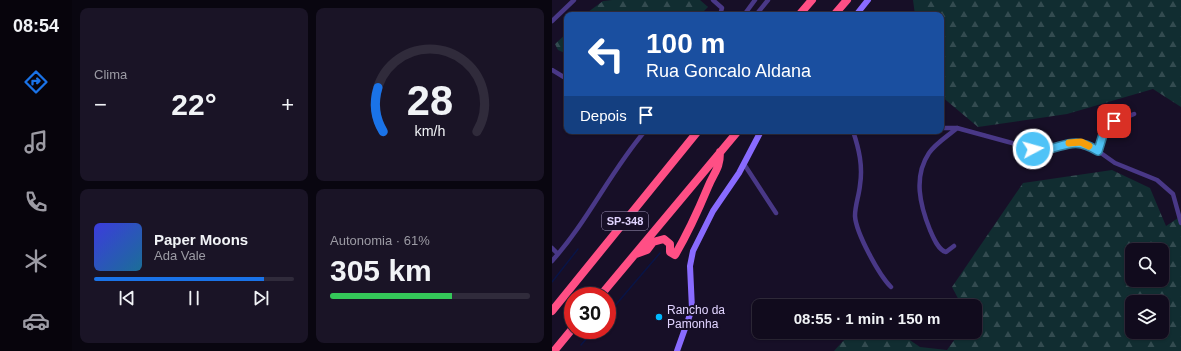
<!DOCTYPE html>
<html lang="pt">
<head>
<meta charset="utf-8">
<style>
	body { margin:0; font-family:Arial,sans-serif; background:#1a1426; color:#f1f3f6; height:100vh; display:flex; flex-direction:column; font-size:15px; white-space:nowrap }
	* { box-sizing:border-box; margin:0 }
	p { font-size:13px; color:#9c9ba4 }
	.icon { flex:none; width:22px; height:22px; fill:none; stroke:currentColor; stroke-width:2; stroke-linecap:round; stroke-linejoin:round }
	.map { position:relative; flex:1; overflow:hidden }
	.panel { display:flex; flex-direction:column; gap:8px; padding:8px; background:#090610; width:480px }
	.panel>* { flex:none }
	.banner { position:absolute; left:12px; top:12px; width:380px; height:122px; border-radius:8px; box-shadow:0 1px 3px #0004,0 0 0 1px #302b3b; background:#1a4fa0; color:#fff; overflow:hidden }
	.fabs { position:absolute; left:573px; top:243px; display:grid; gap:8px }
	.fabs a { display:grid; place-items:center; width:44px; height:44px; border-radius:8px; background:#110b1d; box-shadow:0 1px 3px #0004,0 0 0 1px #302b3b; font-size:20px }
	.speed { position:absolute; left:12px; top:287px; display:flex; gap:8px; font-size:20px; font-weight:700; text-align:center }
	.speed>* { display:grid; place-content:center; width:52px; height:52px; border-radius:50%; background:#110b1d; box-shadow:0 1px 3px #0004,0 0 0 1px #302b3b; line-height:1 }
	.speed .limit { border:6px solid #d22; background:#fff; color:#111 }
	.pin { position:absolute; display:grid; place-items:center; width:34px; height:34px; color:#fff; margin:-17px; border-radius:8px; box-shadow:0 2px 6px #0006 }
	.me { position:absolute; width:44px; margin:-22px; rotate:84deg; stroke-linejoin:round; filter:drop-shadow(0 0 3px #0008) }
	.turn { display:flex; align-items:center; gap:14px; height:84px; padding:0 16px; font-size:18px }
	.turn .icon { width:52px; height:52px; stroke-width:2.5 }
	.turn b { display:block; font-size:28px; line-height:34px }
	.then { display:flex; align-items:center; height:38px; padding:0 16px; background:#0003; gap:8px; font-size:15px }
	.big { font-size:30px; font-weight:700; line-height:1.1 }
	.panel .widget { flex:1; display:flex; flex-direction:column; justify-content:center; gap:6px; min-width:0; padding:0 14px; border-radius:8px; background:#1a1426 }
	.panel .dial { align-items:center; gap:0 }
	.dial svg { height:104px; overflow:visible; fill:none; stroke:#302b3b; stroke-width:7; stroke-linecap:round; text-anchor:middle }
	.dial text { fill:#f1f3f6; stroke:none }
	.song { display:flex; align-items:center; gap:12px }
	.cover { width:48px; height:48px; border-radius:6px; background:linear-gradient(135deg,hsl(240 70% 55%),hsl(200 70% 35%)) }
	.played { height:4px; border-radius:2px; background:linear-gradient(90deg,#1a73e8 85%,#302b3b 85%) }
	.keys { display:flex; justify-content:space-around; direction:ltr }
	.heat { display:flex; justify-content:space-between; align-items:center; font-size:22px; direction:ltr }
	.charge { height:6px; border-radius:3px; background:linear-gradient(90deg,#34c759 61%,#302b3b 0) }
	.panel .tiles { flex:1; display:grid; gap:8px; grid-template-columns:repeat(2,1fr) }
	.trip { position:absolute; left:200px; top:299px; width:230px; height:40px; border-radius:8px; background:#110b1d; box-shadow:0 1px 3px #0004,0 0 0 1px #302b3b; font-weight:700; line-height:40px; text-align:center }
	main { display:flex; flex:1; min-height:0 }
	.menu { display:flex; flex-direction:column; width:72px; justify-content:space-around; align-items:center; background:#07040c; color:#9c9ba4 }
	.menu .icon { width:28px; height:28px }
	.menu .current { color:#1a73e8 }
	.menu b { font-size:18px; color:#f1f3f6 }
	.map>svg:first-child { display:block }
	.forest { fill:url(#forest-firs); fill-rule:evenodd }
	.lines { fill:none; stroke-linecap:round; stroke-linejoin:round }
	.stream { stroke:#091446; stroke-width:1.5 }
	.minor { stroke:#493887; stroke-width:4.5 }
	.secondary { stroke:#896bff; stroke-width:6 }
	.motorway { stroke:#ff4f85; stroke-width:8 }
	.route-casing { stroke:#337fa1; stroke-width:10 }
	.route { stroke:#4fc3f7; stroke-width:7 }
	.slow { stroke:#f59e0b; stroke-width:7 }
	.poi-dot { fill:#00b9ff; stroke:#170f27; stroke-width:1.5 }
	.labels { text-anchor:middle; stroke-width:4; stroke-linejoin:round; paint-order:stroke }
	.shield { fill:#170f27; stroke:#a499be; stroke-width:1 }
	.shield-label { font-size:11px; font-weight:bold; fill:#e1d4ff }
	.poi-label { font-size:12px; fill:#e1d4ff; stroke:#170f27; text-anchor:start }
</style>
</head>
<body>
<main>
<nav class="menu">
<b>08:54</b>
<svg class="icon current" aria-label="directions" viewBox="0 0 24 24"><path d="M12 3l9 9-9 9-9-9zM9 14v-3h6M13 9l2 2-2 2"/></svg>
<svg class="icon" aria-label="music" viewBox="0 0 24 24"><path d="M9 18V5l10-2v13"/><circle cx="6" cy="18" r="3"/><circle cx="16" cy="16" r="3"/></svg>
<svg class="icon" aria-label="phone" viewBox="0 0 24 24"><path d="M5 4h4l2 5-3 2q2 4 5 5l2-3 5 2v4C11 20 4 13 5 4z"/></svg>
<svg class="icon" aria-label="climate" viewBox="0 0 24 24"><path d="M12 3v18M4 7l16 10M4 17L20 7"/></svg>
<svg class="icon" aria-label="car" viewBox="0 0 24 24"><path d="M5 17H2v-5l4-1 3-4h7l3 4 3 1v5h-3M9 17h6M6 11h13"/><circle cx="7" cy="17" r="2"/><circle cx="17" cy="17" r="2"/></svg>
</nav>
<section class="panel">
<div class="tiles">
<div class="widget"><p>Clima</p>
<div class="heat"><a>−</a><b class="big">22°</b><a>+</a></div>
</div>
<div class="widget dial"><svg viewBox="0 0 100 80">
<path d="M14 69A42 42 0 1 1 86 69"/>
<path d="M14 69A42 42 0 0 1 10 35" stroke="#1a73e8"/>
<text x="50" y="56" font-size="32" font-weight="700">28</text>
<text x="50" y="72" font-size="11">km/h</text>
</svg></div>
<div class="widget">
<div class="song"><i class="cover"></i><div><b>Paper Moons</b><p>Ada Vale</p></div></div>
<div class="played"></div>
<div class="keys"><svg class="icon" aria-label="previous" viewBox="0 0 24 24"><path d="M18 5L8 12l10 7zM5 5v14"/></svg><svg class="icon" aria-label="pause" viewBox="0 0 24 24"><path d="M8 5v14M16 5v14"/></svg><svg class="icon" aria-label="next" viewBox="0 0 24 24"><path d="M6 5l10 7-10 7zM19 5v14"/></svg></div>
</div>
<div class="widget"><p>Autonomia · 61%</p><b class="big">305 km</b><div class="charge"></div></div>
</div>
</section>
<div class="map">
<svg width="629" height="351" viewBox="0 0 629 351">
	<defs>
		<pattern id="forest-firs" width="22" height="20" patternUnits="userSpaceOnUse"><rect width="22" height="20" fill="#112d31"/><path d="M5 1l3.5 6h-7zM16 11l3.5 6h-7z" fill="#334b50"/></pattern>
	</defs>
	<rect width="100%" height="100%" fill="#170f27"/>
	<path class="forest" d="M60,0h88l8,7 -8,8h-116l19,-14z
		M361,0h268v107l-28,-18 -86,25 -89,13 -37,-31v-81h-26z
		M15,33v21l-9,-4 -3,-6z
		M560,170l38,18 16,38 15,-10v135h-347l9,-10 13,-9h42l22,15 27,3 13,-18h15v-26h-13l-10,-19 71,-104zM580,250h30v30h-30zM580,302h30v30h-30z"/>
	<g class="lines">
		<path class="stream" d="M0,282l26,-33
			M55,315l53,-62
			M29,345l13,-15"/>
		<path class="minor" d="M161,0l9,8 -2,7
			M192,15l11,-15
			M204,15l12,-15
			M0,21l22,-21
			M0,70l15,9
			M389,128h16l81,22 36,-8 7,1 17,8c9,-33 7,-24 36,-37
			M301,131c6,18 10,35 7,54 -1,11 -5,20 -5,31 1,17 24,59 36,71
			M546,151l17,12 42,17 16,14 8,29
			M192,164l32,49
			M402,246l-8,6c-8,-2 -13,-15 -16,-22 -10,-25 -17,-53 -1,-77 7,-10 19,-17 28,-25
			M0,248l6,6
			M0,261c36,-40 58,-89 93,-130"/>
		<path class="secondary" d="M304,15l12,-15
			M125,351l15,-42 -2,-43 3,-15 20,-40 26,-38 22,-42"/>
		<path class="motorway" d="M247,15l13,-15
			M282,15l13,-15
			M84,254l11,-4 6,-8 11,-3 6,5v8l5,3c13,-22 23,-44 33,-68 6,-15 12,-18 12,-35
			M48,296l138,-165
			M0,311l146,-180
			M2,351l19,-23"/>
	</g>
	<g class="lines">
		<defs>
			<path id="route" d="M481,149c27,5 35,-17 65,2l7,-23 9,-7"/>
		</defs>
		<use href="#route" class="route-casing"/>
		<use href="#route" class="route"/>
		<path class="slow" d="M517,143l12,-1 8,4"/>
	</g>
	<circle class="poi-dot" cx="107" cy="317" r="4"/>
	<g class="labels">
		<rect class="shield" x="50" y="212" width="46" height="18" rx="3"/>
		<g class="shield-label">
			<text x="73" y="225">SP-348</text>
		</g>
		<g class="poi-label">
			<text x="115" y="314">Rancho da<tspan x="115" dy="14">Pamonha</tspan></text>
		</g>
	</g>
</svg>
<div class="fabs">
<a><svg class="icon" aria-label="search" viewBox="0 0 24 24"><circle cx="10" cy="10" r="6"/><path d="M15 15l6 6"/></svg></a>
<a><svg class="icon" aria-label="layers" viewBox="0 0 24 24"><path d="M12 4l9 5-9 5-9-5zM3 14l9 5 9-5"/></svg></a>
</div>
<div class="speed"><div class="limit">30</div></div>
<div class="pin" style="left:562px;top:121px;background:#d93025"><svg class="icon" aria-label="arrive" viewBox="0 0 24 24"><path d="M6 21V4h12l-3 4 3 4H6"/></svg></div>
<svg class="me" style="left:481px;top:149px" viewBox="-20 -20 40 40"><circle r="17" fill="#4fc3f7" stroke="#fff" stroke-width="3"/><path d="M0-11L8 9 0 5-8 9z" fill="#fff"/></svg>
<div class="trip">08:55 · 1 min · 150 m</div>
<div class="banner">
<div class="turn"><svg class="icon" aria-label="left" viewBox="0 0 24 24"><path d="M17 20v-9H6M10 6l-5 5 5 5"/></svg><div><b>100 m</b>Rua Goncalo Aldana</div></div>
<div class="then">Depois<svg class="icon" aria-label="arrive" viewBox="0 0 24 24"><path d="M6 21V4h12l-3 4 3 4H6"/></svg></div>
</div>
</div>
</main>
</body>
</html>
